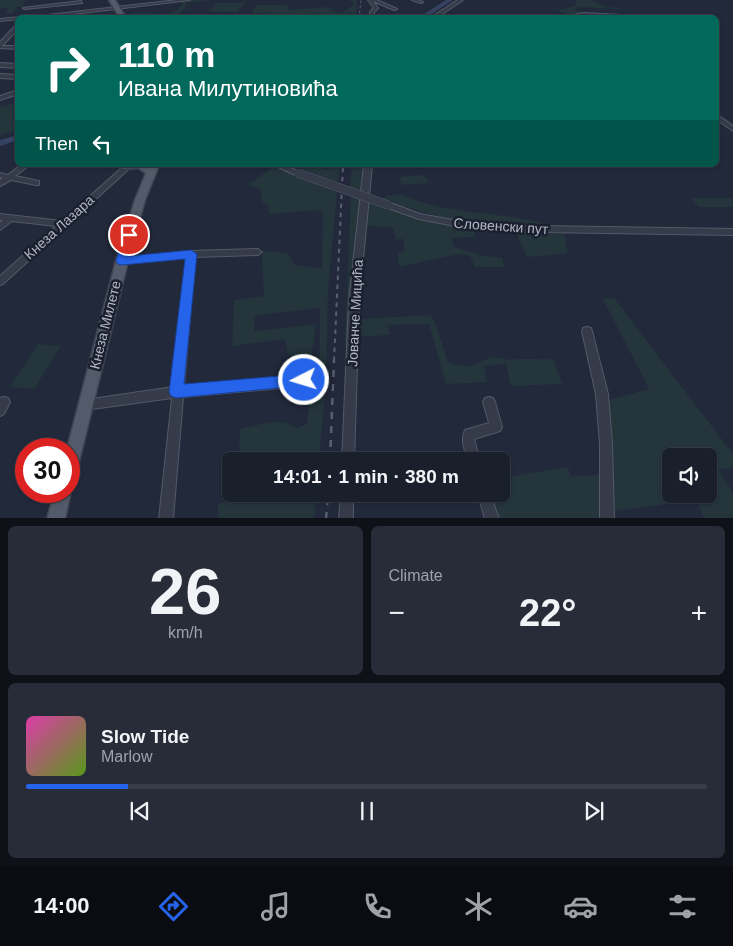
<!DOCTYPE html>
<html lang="en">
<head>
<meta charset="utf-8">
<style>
	body { margin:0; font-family:Arial,sans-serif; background:#272c38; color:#f1f3f6; height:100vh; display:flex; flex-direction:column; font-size:19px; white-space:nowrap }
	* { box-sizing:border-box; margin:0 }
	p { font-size:16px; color:#9fa2a9 }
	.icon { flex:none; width:28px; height:28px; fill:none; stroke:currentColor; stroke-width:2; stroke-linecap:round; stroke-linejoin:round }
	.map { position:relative; height:518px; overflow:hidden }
	.sheet { display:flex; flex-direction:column; gap:8px; padding:8px; background:#0e1118; flex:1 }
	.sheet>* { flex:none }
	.top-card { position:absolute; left:15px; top:15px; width:704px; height:152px; border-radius:8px; box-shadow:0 1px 4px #0004,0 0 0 1px #383d48; background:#00695c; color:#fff; overflow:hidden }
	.controls { position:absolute; left:662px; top:448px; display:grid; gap:10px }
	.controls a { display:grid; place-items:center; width:55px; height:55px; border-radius:8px; background:#1a1f2c; box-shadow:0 1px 4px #0004,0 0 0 1px #383d48; font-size:25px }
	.speed { position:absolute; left:15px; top:438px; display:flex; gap:10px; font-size:25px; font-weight:700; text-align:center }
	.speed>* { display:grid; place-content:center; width:65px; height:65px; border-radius:50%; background:#1a1f2c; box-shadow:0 1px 4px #0004,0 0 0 1px #383d48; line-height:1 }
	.speed .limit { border:8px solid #d22; background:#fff; color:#111 }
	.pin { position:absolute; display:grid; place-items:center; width:42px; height:42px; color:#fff; margin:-21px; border:2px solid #fff; border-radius:50%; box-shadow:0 1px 5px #0007 }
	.me { position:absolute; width:55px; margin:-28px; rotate:265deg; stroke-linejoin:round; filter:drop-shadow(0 0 4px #0008) }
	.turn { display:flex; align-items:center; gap:18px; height:105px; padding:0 20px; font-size:22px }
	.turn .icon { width:65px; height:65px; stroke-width:2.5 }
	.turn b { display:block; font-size:35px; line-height:42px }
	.then { display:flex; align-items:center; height:48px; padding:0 20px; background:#0003; gap:10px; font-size:19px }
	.big { font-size:38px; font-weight:700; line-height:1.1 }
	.sheet .tile { flex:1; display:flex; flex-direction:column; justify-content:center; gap:8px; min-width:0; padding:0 18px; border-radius:8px; background:#272c38 }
	.sheet .dial { align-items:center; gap:0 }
	.dial b { font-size:65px; line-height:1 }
	.song { display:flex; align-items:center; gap:15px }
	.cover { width:60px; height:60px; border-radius:8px; background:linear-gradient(135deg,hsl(320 70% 55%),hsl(90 70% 35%)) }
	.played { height:5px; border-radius:2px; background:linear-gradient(90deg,#2563eb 15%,#383d48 15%) }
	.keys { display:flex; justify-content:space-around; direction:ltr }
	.heat { display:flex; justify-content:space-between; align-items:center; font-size:28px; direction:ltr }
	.sheet .tiles { flex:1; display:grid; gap:8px; grid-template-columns:1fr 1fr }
	.tile:last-child { grid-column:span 2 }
	.trip { position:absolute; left:222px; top:452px; width:288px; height:50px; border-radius:8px; background:#1a1f2c; box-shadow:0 1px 4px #0004,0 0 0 1px #383d48; font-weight:700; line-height:50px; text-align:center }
	.menu { display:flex; height:80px; justify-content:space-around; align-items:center; background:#0a0c12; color:#9fa2a9 }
	.menu .icon { width:35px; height:35px }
	.menu .current { color:#2563eb }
	.menu b { font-size:22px; color:#f1f3f6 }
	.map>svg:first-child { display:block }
	.green { fill:#24353b; fill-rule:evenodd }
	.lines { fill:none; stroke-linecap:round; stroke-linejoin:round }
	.river { fill:#354261; fill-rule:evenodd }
	.minor-casing { stroke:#535968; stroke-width:2 }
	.major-casing { stroke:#3f4453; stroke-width:3 }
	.minor { fill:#363b4a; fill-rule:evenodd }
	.major { fill:#535a6a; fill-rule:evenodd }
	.rail-far2 { stroke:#575f71; stroke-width:1; stroke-dasharray:2.5 2.5; stroke-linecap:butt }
	.rail-far1 { stroke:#575f71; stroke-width:2; stroke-dasharray:4.5 4.5; stroke-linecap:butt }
	.rail { stroke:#575f71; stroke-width:2.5; stroke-dasharray:7 7; stroke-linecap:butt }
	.minor-bridge-casing { stroke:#535968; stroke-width:9; stroke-linecap:butt }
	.minor-bridge { stroke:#363b4a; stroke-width:8 }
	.route { fill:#2563eb; stroke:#184099 }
	.labels { text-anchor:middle; stroke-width:5; stroke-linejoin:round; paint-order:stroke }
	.street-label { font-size:14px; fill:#b0b6c6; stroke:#1b202f }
</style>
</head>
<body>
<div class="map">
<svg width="733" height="519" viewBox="0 0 733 519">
	<rect width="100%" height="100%" fill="#22293a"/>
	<path class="green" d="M0,0h25l-2,7h-7l-3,6 -7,1 2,-6 -8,1z
		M193,0h19l-27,3v6l-9,8h-50v-2c9,-3 20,-2 30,-2l3,3 17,-5 7,-8 -4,-2z
		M247,0l-10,12 -29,-1 8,-8h24z
		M351,0h6l-1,17h-4v-4l-17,4 -61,1 1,-4 -24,-1 5,-8h31l3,5 38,-3 3,3 8,3 5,-1 10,-8z
		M576,0h15l13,6 24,4 -47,-3 -7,2 8,4 -14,3 -10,-6 17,-4z
		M17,102v28l-17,5v-29l2,1z
		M292,165h21l14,5 4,-2 1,-3h8l-2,17z
		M352,165h14l-3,26 -13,-4z
		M273,167l64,25 -9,99 -2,91 -7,79h-88v9l-4,1 1,-12 11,-4 1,-26c19,-4 41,-13 57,-1l10,-4 4,-38 8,-6 1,-72 -65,7 -1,16 62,-7 -4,31h-24l-3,-16 -53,7 2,-46 30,-4 -2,-41 2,-4 23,2 8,12 27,4 1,-52 -2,-7 -52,4 -1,-10h-5l-3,-16 -12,-3z
		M424,175l5,8 -27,2 -3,-8z
		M401,194c45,21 95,17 142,29l-1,1c-33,0 -67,0 -100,-7 -20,-4 -40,-12 -60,-18l4,-3z
		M351,195l10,5 -13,143 -3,2z
		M690,198h43v9h-34z
		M367,202l64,20 44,7 -1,8 -23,1 3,9 30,9 18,2 2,9h-29l-5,-11 -11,-2 -60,13 -1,-15h6v-13h-8l-3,-12 -30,-1z
		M516,233l48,1 4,19 -41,4z
		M614,298l119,156v13l-15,3 15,22v26h-29l-10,-21 -27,7 -55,7 -3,-111 40,-11 -46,-90zM671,456h38v38h-38z
		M430,315l5,7 13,40c26,9 22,2 45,-5 19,5 23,1 40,2 8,0 13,1 20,-1l9,26 -51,2 -5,-22 -22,2 3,16 -41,2 -17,-60 -41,1 1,10 -34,2 2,-18z
		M38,344l23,2 -27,43 -24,-2z
		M568,467l3,10 31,-3 -1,44h-105l-7,-24h12v-16z
		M257,494h59l-2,24h-96v-14z"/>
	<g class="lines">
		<path class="river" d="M446,0h7l-28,18h-7z
			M18,135v5l-18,6v-6z"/>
		<defs>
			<path id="minor" d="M177,0h13l-150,18h-18z
				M368,0h9l20,9 -3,1 -21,-9 5,7 -4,4v6h-4v-6l4,-4z
				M412,0h6l5,2 -2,1z
				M458,0h5l-27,18h-6z
				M81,1l1,2 -57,6 -2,-1z
				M583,13l78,4 2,1 -80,-3 -22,3z
				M20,17l-2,1v1l-18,2v-2z
				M16,25h2v4l-16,17h16v3l-18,-1v-6z
				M0,63l18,1v4l-18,-1z
				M0,74l18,1v4l-18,-1z
				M18,90v4l-18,6v-4z
				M716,114l17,12v5l-17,-12z
				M21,165h9l-15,11 24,5v4h-3l-25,-5 -11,6v-6l3,-2 -3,-1v-4l8,2z
				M125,165h8l-130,119 -3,1v-9l56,-50 -44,-5 -12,9v-7l3,-3h-3v-6l62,7z
				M274,165h10l18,8 -4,2h-3z
				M364,165h8l-13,136 -5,160h-12l7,-160z
				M388,202l32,12 61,11 252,4v6l-252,-4 -62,-12 -34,-12 -1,-2z
				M258,249l4,3 -4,3 -63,2 -11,129 120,-10 4,1 1,4 -1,4 -4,1 -121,11 -10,122h-14l13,-121 -87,12 -4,-1 -2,-4 2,-4 4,-1 88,-13 13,-129 -64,6 -4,-3 4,-3 69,-7z
				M587,327l4,1 1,3 16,63 4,50 2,75h-14v-75l-4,-50 -14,-63 1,-3z
				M4,397l4,1 2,4 -6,12 -4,2v-18z
				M489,397l4,1 2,4 7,25 -2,4 -26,8 6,22h-12c-3,-11 -8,-20 -3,-31l24,-7 -6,-21 2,-4z
				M341,494h12v25h-14z
				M478,494h12l9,25h-14z"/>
			<path id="major" d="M109,0h6l11,18h-6z
				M123,165h23l3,2v-2h10l-14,35 -17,61 -51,209 -2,6 -6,2v-29h-2l49,-188 19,-61 11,-27 -8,-5 -15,1 -2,-2z
				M69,485l2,6 -6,28h-18l8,-28h14z"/>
		</defs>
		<use href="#minor" class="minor-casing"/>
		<use href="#major" class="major-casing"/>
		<use href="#minor" class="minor"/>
		<use href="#major" class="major"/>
		<path class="rail-far2" d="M359,18l2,-18"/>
		<path class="rail-far1" d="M334,361l9,-196"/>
		<path class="rail" d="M330,461l4,-101
			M326,519l2,-25"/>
		<defs>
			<path id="minor-bridge" d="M298,173l90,32"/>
		</defs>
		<use href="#minor-bridge" class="minor-bridge-casing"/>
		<use href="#minor-bridge" class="minor-bridge"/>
	</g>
	<path class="route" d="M129,232l5,3 -5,21 62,-6 6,4 -13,130 120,-10 5,2 2,4 -2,5 -133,13 -5,-2 -2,-4 16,-133 -63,6 -4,-1 -2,-3 7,-26z"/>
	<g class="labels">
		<g class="street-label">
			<text transform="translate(501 226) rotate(4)" y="5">Словенски пут</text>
			<text transform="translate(59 227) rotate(-42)" y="5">Кнеза Лазара</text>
			<text transform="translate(355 313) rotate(-87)" y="5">Јованче Мицића</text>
			<text transform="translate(105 325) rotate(-76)" y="5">Кнеза Милете</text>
		</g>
	</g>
</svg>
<div class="controls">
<a><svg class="icon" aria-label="sound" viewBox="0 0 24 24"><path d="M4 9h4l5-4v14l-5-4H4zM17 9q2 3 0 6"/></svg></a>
</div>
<div class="speed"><div class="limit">30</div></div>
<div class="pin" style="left:129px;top:235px;background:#d93025"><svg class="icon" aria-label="arrive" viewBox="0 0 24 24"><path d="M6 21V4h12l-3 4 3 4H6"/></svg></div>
<svg class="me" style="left:304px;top:380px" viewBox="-20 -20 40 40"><circle r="17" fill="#2563eb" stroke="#fff" stroke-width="3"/><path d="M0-11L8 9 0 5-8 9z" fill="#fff"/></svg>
<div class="trip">14:01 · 1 min · 380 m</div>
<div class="top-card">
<div class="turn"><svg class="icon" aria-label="right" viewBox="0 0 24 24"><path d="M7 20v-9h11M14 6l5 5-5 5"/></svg><div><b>110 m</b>Ивана Милутиновића</div></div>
<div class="then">Then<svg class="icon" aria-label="left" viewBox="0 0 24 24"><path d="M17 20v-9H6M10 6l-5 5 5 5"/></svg></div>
</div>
</div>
<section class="sheet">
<div class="tiles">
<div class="tile dial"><b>26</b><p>km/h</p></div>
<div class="tile"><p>Climate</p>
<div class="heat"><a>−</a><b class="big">22°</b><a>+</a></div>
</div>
<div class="tile">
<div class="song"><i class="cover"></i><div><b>Slow Tide</b><p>Marlow</p></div></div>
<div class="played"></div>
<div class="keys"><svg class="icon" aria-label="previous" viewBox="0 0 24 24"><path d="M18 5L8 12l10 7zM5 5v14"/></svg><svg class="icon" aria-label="pause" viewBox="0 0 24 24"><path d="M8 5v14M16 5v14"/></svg><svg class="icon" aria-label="next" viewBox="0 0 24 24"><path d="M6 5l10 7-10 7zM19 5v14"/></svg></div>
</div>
</div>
</section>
<nav class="menu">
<b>14:00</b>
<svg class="icon current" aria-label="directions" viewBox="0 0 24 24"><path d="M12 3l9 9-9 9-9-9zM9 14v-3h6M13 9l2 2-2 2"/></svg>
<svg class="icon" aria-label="music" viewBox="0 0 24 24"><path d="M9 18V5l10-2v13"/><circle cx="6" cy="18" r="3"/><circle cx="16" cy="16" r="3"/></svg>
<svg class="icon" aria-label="phone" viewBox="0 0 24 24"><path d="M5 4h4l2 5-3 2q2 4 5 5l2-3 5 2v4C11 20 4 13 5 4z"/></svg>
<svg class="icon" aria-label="climate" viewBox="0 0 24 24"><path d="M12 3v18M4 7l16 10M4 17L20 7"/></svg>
<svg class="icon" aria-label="car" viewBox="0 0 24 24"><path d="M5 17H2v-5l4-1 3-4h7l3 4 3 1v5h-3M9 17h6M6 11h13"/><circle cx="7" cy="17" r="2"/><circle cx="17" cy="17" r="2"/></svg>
<svg class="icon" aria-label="filters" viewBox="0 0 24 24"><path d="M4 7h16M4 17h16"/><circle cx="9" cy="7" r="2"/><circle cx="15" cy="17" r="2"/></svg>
</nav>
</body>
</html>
